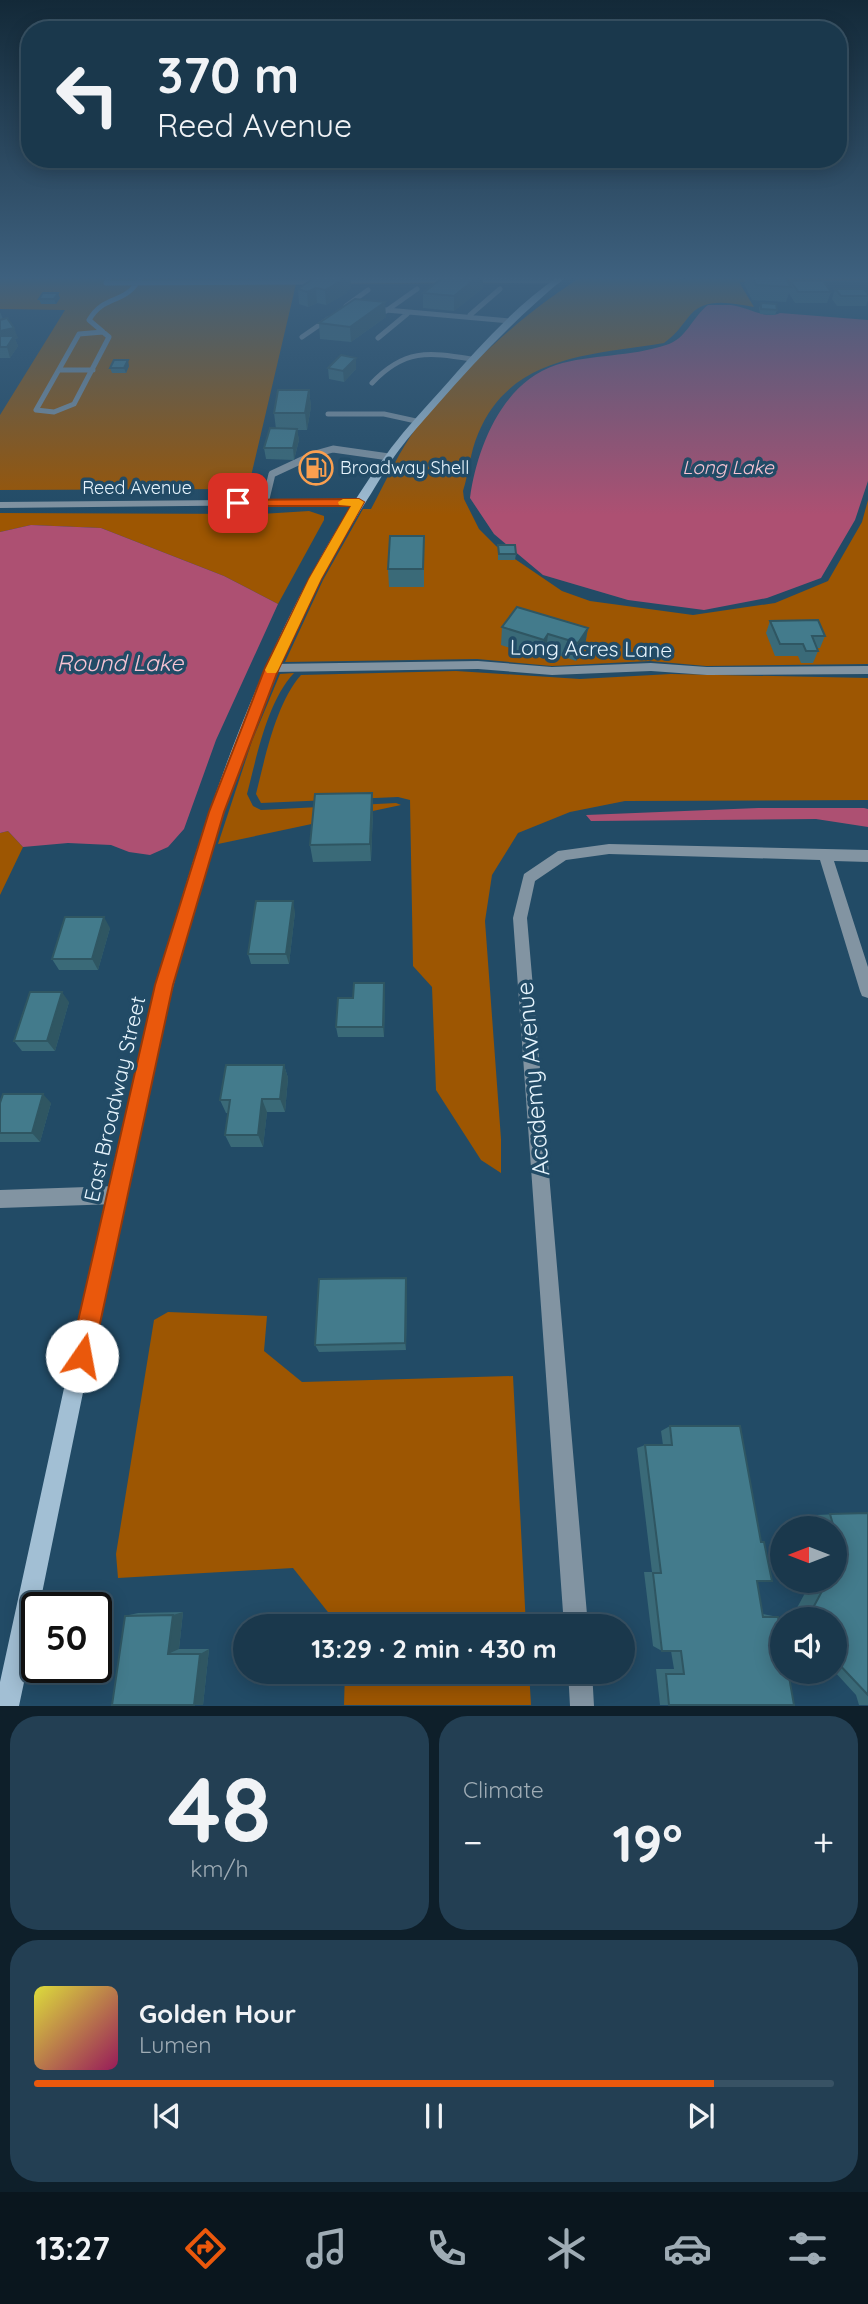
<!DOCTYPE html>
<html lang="en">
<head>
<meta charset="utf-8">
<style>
	body { margin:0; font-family:Quicksand,sans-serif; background:#233f53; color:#f1f3f6; height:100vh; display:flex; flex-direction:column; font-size:26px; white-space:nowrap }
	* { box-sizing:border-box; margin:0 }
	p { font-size:23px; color:#9facb5 }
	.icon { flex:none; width:38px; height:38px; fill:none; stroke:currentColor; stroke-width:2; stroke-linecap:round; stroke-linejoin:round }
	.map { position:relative; height:1706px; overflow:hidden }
	.panel { display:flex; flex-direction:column; gap:10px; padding:10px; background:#0e1f2a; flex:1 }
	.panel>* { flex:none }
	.hud { position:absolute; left:21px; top:21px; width:826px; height:147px; border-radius:28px; box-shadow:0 4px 18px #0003,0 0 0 2px #385264; background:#1a384c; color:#f1f3f6; overflow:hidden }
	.needle { width:46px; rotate:270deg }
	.controls { position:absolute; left:770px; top:1516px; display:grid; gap:14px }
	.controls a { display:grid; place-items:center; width:77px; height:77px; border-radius:50%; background:#1a384c; box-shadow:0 4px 18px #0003,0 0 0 2px #385264; font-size:35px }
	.speed { position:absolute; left:21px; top:1592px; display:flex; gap:14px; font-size:35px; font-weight:700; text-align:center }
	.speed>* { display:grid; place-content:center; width:91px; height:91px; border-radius:50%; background:#1a384c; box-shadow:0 4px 18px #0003,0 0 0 2px #385264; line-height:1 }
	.speed .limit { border:4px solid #111; border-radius:10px; background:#fff; color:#111 }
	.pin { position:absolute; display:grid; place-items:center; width:60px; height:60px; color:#fff; margin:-30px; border-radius:14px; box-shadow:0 4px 10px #0006 }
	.me { position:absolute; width:77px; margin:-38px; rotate:12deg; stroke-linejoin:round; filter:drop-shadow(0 0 5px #0008) }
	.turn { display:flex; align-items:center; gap:24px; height:147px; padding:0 21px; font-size:32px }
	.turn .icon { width:91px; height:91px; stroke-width:2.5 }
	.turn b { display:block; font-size:49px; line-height:60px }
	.big { font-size:52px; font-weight:700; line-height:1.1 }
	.panel .widget { flex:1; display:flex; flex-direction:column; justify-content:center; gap:10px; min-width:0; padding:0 24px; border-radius:28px; background:#233f53 }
	.panel .dial { align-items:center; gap:0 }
	.dial b { font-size:91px; line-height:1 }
	.song { display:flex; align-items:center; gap:21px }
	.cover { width:84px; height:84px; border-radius:10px; background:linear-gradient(135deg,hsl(60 70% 55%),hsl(330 70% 35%)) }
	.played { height:7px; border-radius:4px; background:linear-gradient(90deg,#ea580c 85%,#385264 85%) }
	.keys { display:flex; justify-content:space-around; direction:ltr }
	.heat { display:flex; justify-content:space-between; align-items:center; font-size:38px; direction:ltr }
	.panel .tiles { flex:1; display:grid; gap:10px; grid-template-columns:1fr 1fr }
	.widget:last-child { grid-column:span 2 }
	.trip { position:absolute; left:233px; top:1614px; width:402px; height:70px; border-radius:35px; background:#1a384c; box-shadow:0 4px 18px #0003,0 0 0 2px #385264; font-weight:700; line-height:70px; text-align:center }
	.tab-bar { display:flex; height:112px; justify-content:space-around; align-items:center; background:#0a161e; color:#9facb5 }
	.tab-bar .icon { width:49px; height:49px }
	.tab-bar .current { color:#ea580c }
	.tab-bar b { font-size:32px; color:#f1f3f6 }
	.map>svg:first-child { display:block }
	.green { fill:#9d5602 }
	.water { fill:#ad5072 }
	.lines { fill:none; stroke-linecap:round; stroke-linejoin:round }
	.service-far1 { stroke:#8294a2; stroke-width:5 }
	.service { stroke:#8294a2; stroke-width:7 }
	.minor { fill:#8294a2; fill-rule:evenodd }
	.tertiary { fill:#8294a2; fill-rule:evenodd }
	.secondary { fill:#a2bfd4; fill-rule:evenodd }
	.wall { fill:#3a6a78 }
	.shaded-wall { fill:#2f5662 }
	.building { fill:#437b8c; stroke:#2f5662; stroke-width:2 }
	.route { fill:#ea580c; stroke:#983908; stroke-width:2 }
	.slow { fill:#f59e0b }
	.labels { text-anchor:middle; stroke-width:7; stroke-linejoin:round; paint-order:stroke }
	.far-poi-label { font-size:18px; fill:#e6f4fd; stroke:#224b66; text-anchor:start }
	.far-street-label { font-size:18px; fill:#e6f4fd; stroke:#224b66 }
	.far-water-label { font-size:19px; font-style:italic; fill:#f8c4d3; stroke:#224b66 }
	.street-label { font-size:21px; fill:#e6f4fd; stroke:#224b66 }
	.water-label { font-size:23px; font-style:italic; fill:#f8c4d3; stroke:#224b66 }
	.near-street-label { font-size:24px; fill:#e6f4fd; stroke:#224b66 }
</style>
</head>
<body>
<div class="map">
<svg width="868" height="1706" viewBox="0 0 868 1706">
	<rect width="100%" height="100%" fill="#224b66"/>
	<path class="green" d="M0,276h528l-10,7 -222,1 -48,205 -248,1v-75l65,-105 -65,-1z
		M583,276h67l38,4 9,-4h171v4l-129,2 15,25c-24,-4 -51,-11 -67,12 -8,10 -12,16 -23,24 -73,12 -154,12 -186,91 -8,18 -9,39 -15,57l1,8 15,30 17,17 66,45 28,10 103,14 82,-12 53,-22 34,-59 6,-22v164l-162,2 -56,-5 -98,5 -75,-7 -192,3 38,-82 40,-71h8c13,-24 24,-49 39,-72 39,-57 114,-125 173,-161z
		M309,511l15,5v4l-46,84 -54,-28 -123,-48 -70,-3 -31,7v-19l261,1z
		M456,671l124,8 91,-5 197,4v122l-243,1 -55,11 -52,21 -26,42 -7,46 16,218v34l-20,-13 -45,-70 -4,-103 -19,-21 -3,-166 -12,-3 -137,6 -5,-9c9,-36 20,-91 45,-119z
		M294,673c-27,29 -37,83 -47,121l6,12 8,4 135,-7 5,2 -183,39 34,-103 28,-67z
		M8,831l15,16 -23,48v-62z
		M168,1312l99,4 -3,35 38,31 211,-6 13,250h-187l-46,-58 -175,10 -2,-24 38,-234z
		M345,1671h184l2,34h-187z"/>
	<path class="water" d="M708,305c7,0 15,0 23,0 17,2 35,15 49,8l88,7v161l-13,39 -34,58 -54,20 -63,12 -76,-10 -85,-25 -49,-41 -24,-36c7,-51 32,-115 86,-133 35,-11 75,-8 110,-20 21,-6 26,-28 42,-40z
		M31,525l70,3 123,48 54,28 -62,136 -32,89 -16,18 -18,8 -21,-3 -18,-7 -43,-2 -45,4 -15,-16 -8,2v-301z
		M758,808h106l4,1v18l-52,-8 -225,2 -5,-6z"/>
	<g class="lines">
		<path class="service-far1" d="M109,276l-3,7 213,-1
			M471,280l87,1
			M338,281l114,-1
			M346,306l22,-16
			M375,309l135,12
			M386,311l31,-22
			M470,315l30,-26
			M103,332l-24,2 -43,76 18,2 20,-8 35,-67 -20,-17c15,-26 35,-15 50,-40
			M302,337l26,-18
			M378,338l29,-24
			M59,370h34
			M372,383c32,-34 56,-31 99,-24
			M328,414h56l32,7"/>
		<path class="service" d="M265,503l7,-29 43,-20 18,-5 56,8"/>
		<path class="minor" d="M478,661l74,6 99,-4 56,4 161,-1v8l-161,1 -56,-4 -99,4 -74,-6 -206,3 -6,-4 6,-4z
			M609,844l259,6v12l-34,-1 34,106v31l-6,-2 -2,-5 -40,-131 -211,-6 -43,6 -31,21 -8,37 61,708h-24l-51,-708 11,-44 34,-23z
			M116,1186l6,3 3,6 -3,6 -6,3 -116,4v-18z
			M568,1671h24l2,35h-24z"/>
		<path class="tertiary" d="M359,499l3,1v4l-362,4v-6z"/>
		<path class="secondary" d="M559,276h8c-48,39 -89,82 -130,129 -13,15 -27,30 -38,45 -12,16 -21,33 -32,50 -120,189 -178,409 -227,626 -36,160 -68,321 -101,482h-2v13l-18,85h-19v-24c32,-147 64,-294 96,-440 61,-271 128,-567 295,-794 16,-21 34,-40 51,-59 36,-41 72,-82 117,-113z"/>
	</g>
	<path class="wall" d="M317,276h33l1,12 -4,3v2l-21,12 -9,-2 -9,4 -9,-3 -1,-15z
		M746,276h38l6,10 1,-5 40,11 -4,11h-32l-6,-10 -3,9 -34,-2 -8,-16z
		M483,288l-29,23 -31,-3v-15z
		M835,289l32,4 1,-2v9l-2,6h-29l-5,-7z
		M60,298l-4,6h-15l-2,-5z
		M761,303l16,7 -2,5 -15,-1 -1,-6z
		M0,312l3,7 15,19 -3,1 3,7 -8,12h-10z
		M386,317l-35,25 -31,-3 -1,-16z
		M356,358v11l-12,13 -15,-3 -1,-11z
		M129,366l-3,7h-14l-2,-5z
		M309,390l2,17 -4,23h-10l2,10 -5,20 -28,-1 -2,-11 12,-19 -2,-16z
		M424,536v51h-35l-1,-18z
		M498,545l18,9 -1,6h-17z
		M770,621l55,15 -5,12h-3l1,3 -5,12h-12l-3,-7h-23l-9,-23z
		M502,627l86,1 -3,17 -9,16 -30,-10 -5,7 -40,-13z
		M372,793l1,17 -2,51 -58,1 -3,-17z
		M295,912l-6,52h-38l-3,-10z
		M110,928l-12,42h-39l-7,-11z
		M384,983l1,10 -1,44h-46l-2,-10 17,-29z
		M69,1002l-14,49h-33l-8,-10z
		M284,1065l4,13 -3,34h-18l-4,35h-32l-6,-12 3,-22h-2l-6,-13z
		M0,1103h51l-11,39h-40z
		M406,1278l1,8 -1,64 -87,2 -4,-7z
		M670,1426l87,155 6,33 15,3 16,88h-134l-4,-36h18l-3,-18h-9l-9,-5 -9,-74h8l-15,-124 8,-3h18l-2,-14z
		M868,1513v192h-9l-3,-10 -22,-24h1v-52h-44l21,-39h23v-52h-17l-3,-13z
		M183,1612l-4,37h30l-6,56 -78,-89 13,-3z"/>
	<path class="shaded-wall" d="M345,276h5l1,12 -4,3v2l-21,12 -1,-15z
		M479,276h4v12l-29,23v-15z
		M316,288l1,15 -9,4 -1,-15z
		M58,293l2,5 -4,6 -2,-5z
		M385,302l1,15 -35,25 -1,-15z
		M14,328l4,10 -3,1 3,7 -8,12 -3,-11 -7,-10v-6z
		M356,358v11l-12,13 -1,-11z
		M128,360l1,6 -3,7 -2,-5z
		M309,390l2,17 -4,23 -2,-17z
		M297,429l2,11 -5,20 -1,-12z
		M588,628l-3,17 -9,16 2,-18z
		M548,634l-2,17 -5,7 3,-18z
		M372,793l1,17 -2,51 -1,-17z
		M293,901l2,11 -6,52 -3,-10z
		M104,917l6,11 -12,42 -6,-11z
		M384,983l1,10 -1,44 -1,-10z
		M62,992l7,10 -14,49 -8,-10z
		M284,1065l4,13 -3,34 -5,-13z
		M43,1094l8,9 -11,39 -8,-9z
		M262,1099l5,13 -4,35 -5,-12z
		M406,1278l1,8 -1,64 -1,-7z
		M183,1612l-4,37 -11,5 5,-39z
		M209,1649l-6,56h-9l6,-51z"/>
	<path class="building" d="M317,276h28l-2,2h3l-21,12 -9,-2 -9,4 -9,-3z
		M445,276h34l-25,20 -31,-3z
		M752,276h32l7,11 -35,-2z
		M791,281h32l8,11h-33z
		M835,289h29l4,5v2h-27z
		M43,293h15l-4,6h-15z
		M355,299l30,3 -35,25 -31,-4z
		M761,303l15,1 1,6 -16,-1z
		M7,318l7,10 -14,3v-11z
		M0,336h14l-7,11h-7z
		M341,355l15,3 -13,13 -15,-3z
		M114,360h14l-4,8h-14z
		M278,390h31l-4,23h-31z
		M270,428l27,1 -4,19h-29z
		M390,536h34l-1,33h-35z
		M498,545h17l1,9h-17z
		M517,607l71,21 -10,15 -30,-9 -4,6 -42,-13z
		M818,620l7,16h-13l6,15h-12l-3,-7h-23l-10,-23z
		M372,793l-2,51 -60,1 5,-51z
		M256,901h37l-7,53h-38z
		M65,917h39l-12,42h-40z
		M354,983h30l-1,44h-47l2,-29h15z
		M30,992h32l-15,49h-33z
		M226,1065h58l-4,34h-18l-4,36h-33l5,-35h-10z
		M3,1094h40l-11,39h-32v-30z
		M406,1278l-1,65 -90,2 4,-66z
		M670,1426h70l21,116h3l8,39h-15l6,36h15l4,22v32h6l6,34h-125l-3,-31h18l-3,-23h-19l-9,-78h8l-16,-128h27z
		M868,1513v182l-33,-35v-41h-28l21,-39h7v-11l6,-11 -6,-30h-1l-4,-14z
		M173,1615l-5,39h32l-6,51h-82l13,-89z"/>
	<linearGradient id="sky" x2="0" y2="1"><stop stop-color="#132938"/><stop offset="0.54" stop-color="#3e617f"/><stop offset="1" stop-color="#3e617f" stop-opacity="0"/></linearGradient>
	<rect width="868" height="515" fill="url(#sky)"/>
	<path class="route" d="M359,499l5,3 -43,77 -42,89 -55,144 -51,173 -80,371 -3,8 -8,4 -8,-4 -4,-8 85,-371 54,-173 56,-144 44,-89 42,-73h-113l-5,-3 5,-3z"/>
	<path class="slow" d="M343,499h16l5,3 -43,77 -43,91 -2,3h-9l-2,-3 44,-91 42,-73 -12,-1 -1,-3z"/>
	<defs>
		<symbol id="fuel-ring" viewBox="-11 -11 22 22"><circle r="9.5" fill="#224b66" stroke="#fa9f4f" stroke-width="1.5"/><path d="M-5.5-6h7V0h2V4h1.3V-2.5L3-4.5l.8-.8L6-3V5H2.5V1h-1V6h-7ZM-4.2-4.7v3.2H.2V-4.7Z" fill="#fa9f4f"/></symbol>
	</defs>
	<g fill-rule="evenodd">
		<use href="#fuel-ring" x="297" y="449" width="38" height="38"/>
	</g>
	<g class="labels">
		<g class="far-poi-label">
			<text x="340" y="474">Broadway Shell</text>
		</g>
		<g class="far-street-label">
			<text x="137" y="494">Reed Avenue</text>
		</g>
		<g class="far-water-label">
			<text x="728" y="474">Long Lake</text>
		</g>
		<g class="street-label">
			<text transform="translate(591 649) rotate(1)" y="7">Long Acres Lane</text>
			<text transform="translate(115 1099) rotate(-77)" y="7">East Broadway Street</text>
		</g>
		<g class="water-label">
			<text x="120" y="671">Round Lake</text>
		</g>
		<g class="near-street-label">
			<text transform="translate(533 1079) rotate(-95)" y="8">Academy Avenue</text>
		</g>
	</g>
</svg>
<div class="controls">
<a><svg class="needle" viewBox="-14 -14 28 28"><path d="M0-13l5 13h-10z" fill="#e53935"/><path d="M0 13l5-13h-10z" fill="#9facb5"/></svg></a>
<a><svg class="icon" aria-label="sound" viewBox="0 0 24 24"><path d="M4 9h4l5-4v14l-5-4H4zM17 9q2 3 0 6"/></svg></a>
</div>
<div class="speed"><div class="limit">50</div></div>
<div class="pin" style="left:238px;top:503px;background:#d93025"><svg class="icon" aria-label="arrive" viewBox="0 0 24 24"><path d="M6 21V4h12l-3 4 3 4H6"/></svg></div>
<svg class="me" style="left:82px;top:1356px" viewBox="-20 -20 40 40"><circle r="19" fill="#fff"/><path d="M0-13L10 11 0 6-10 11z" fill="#ea580c"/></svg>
<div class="trip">13:29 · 2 min · 430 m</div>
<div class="hud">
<div class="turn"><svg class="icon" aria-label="left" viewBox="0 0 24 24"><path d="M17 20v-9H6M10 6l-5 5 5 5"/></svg><div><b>370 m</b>Reed Avenue</div></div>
</div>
</div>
<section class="panel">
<div class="tiles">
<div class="widget dial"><b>48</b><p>km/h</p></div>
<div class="widget"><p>Climate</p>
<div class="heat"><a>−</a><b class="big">19°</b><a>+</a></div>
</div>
<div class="widget">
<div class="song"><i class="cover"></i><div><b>Golden Hour</b><p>Lumen</p></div></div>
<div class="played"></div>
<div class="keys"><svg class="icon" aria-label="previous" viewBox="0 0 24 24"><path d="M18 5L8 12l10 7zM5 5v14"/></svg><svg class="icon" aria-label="pause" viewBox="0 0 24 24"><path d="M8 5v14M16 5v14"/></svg><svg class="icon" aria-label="next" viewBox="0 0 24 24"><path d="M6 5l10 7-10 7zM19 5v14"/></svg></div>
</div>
</div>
</section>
<nav class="tab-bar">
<b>13:27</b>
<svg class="icon current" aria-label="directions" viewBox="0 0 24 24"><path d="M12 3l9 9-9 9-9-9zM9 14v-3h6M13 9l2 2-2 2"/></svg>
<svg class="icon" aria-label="music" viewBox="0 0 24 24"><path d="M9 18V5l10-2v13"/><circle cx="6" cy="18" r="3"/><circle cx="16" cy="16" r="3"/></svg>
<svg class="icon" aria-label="phone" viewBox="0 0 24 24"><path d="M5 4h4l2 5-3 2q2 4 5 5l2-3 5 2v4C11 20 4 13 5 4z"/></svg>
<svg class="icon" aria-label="climate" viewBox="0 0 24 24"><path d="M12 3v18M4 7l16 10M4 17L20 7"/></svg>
<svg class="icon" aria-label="car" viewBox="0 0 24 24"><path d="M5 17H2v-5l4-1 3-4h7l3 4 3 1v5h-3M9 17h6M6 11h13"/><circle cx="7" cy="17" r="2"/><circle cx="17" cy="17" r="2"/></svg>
<svg class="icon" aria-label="filters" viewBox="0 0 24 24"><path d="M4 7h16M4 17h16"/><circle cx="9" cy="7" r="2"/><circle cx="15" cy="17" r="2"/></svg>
</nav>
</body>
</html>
